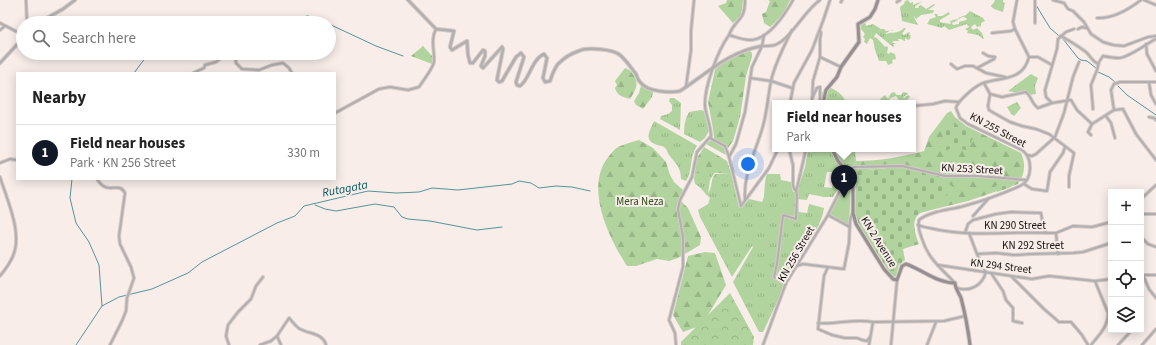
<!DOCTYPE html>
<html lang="en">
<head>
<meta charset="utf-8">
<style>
  :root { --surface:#fff; --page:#f6f6f6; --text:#222; --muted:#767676; --line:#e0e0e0; --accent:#111827 }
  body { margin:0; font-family:"Source Sans 3",sans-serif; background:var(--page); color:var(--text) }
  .controls { position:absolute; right:12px; bottom:12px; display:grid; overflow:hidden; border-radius:0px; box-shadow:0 2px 10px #0003 }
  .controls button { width:36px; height:36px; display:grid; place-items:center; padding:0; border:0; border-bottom:1px solid var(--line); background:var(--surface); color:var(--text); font:20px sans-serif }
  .you { position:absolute; left:748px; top:164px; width:14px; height:14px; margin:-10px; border:3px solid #fff; border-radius:50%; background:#1a73e8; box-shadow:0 0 0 6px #1a73e833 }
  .badge { display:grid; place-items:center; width:26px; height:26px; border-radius:50%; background:var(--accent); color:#fff; font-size:13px; font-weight:700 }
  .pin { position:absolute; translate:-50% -33px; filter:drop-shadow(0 1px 2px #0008) }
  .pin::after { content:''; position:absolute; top:21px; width:14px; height:12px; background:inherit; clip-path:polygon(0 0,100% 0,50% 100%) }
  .popup { position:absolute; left:772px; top:100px; width:144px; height:52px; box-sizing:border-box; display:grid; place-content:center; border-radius:0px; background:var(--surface); filter:drop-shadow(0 1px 3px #0005); font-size:13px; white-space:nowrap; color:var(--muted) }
  .popup b { font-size:15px; color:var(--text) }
  .popup::after { content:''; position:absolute; left:50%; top:100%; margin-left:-8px; border:8px solid transparent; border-top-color:var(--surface) }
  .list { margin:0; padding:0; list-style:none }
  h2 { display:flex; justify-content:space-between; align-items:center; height:52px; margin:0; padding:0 16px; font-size:17px }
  h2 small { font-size:13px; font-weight:400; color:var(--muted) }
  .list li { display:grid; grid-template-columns:26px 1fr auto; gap:12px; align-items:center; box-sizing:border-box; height:56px; padding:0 16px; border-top:1px solid var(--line) }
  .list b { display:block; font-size:15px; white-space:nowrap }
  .list p { margin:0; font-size:13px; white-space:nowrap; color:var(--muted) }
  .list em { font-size:13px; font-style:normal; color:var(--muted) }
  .icon { flex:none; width:22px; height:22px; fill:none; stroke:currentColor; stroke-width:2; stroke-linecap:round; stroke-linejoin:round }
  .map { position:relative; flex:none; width:1156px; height:345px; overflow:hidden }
  .search { position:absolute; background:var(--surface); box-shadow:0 2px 10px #0003; left:16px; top:16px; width:320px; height:44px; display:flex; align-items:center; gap:10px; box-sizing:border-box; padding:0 14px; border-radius:22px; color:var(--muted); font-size:15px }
  .panel { position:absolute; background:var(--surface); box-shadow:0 2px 10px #0003; left:16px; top:72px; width:320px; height:108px; border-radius:0px }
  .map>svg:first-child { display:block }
  .grass { fill:url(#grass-tufts); fill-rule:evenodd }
  .forest { fill:url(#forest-firs) }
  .cemetery { fill:url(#cemetery-stones) }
  .park { fill:url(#park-crowns) }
  .garden { fill:#b1d49e }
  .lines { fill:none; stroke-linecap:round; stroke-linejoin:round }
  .stream { stroke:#569498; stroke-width:1 }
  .minor-casing { stroke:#d4cac6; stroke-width:4 }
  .tertiary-casing { stroke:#d4cac6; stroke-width:4.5 }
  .secondary-casing { stroke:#d4cac6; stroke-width:5 }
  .minor { stroke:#b3aeaf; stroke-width:2 }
  .tertiary { stroke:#b3aeaf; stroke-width:2.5 }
  .secondary { stroke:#968e90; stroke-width:3 }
  .labels { text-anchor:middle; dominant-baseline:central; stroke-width:4; stroke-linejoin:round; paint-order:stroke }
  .street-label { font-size:11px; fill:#151210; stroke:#f8ede9 }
  .park-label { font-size:11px; fill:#2d4f16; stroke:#f8ede9 }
  .water-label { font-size:12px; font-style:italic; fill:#00545a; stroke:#f8ede9 }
</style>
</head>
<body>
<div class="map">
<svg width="1156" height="345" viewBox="0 0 1156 345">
  <defs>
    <pattern id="grass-tufts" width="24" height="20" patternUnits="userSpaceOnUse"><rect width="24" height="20" fill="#b1d49e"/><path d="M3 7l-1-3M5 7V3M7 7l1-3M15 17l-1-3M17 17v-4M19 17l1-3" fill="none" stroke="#97b587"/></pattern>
    <pattern id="forest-firs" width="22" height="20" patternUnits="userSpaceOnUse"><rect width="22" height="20" fill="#b1d49e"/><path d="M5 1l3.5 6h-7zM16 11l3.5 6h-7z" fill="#97b587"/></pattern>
    <pattern id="cemetery-stones" width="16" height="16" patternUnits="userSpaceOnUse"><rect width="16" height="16" fill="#b1d49e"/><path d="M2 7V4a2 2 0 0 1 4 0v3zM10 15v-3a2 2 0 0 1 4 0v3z" fill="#97b587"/></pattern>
    <pattern id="park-crowns" width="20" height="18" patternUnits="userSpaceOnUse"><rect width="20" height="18" fill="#b1d49e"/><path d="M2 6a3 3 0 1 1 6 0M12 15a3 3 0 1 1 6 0" fill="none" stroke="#97b587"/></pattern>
  </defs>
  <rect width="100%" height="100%" fill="#f8ede9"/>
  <!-- grass -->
  <g class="grass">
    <polygon points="908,0 910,3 913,2 913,5 923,1 915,6 915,8 919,8 918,7 921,5 926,9 934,4 935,5 928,10 934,10 933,13 921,15 916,19 913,15 913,12 913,15 918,25 902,21 900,7 904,4 905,1"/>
    <polygon points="994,0 1003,0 1003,2 1005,3 1003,12 994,9 991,6 995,1"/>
    <path d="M 970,11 L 983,18 L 985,21 L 981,23 L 981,26 L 977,27 L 975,24 L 971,27 L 973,30 L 977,28 L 982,33 L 984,39 L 983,39 L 978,35 L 967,33 L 968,31 L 965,29 L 969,27 L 967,24 L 949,30 L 944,26 L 942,28 L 927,24 L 930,19 L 936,17 L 934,14 L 937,14 L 938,16 L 942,16 L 949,12 L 950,14 L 940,20 L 940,22 L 951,24 L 950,21 L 957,19 L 958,20 L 952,23 L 953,25 L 959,24 L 959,22 L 966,20 L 967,19 C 964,16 962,17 959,19 L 958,18 L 966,15 Z"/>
    <path d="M 861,22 L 865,22 L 866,26 L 873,24 L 881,29 L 884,29 L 886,31 L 893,30 L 893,31 L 891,30 L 886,33 L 886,34 C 893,31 896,35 904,28 L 906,28 L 902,34 L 904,35 L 909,32 L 910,33 L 909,35 L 911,35 L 910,37 L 911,38 L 908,40 L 905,38 L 905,41 L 904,41 L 901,39 L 898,39 L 899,41 L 894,41 L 892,42 L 893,43 L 897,43 L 893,44 L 894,46 L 893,47 L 876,33 L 874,37 L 877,38 L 885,47 L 887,46 L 888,48 L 887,53 L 889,54 L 890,52 L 895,54 L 896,59 L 892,60 L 893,63 L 888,65 L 886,61 L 879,61 L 875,50 L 873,40 L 870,38 L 867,44 L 864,42 L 865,39 L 863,37 L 865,34 L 861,29 Z"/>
    <polygon points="1031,74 1038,78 1035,86 1036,94 1029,95 1008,91"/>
    <path d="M 831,88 C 838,91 844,96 846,103 L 817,103 L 822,92 Z"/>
    <polygon points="894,92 897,95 901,95 903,92 908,93 908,94 903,97 904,99 905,97 909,95 910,97 906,101 902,101 903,103 901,103 896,96 891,98 889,99 892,102 895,101 896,103 886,103 884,100 881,101 882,103 879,101 876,103 885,95 888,99 891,93"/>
    <polygon points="670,98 674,98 681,103 680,130 660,119 661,116 668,114 672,111 672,105 669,101"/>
    <path d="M 701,110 L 704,111 L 709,131 L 705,138 L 700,142 L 684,134 C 684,126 685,119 689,112 Z"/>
    <path d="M 654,121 L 696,145 L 697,146 C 689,157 693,171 686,181 L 681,179 C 681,167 675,163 669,155 C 667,152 667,149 664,147 C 661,145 658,146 655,144 C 643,139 651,129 654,121 Z"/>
    <polygon points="711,140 724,148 726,155 706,144"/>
    <path d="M 808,149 L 857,149 L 855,151 L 856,161 L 833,197 L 824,197 L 809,194 L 807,200 L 797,199 L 799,212 L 807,213 L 809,204 L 824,208 C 822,225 809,240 801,254 L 793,253 L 791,259 L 795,260 L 797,257 L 800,257 L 797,262 L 794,264 L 793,270 L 790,270 L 788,278 L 765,328 L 763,332 L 759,332 L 733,282 L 753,247 L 752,246 L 732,277 L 700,217 L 698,210 L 708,204 L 710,198 C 704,193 701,187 695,184 L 694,179 L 695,173 L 714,173 L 710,180 L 708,193 C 713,187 710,180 715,174 L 731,173 L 739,207 L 741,208 L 749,199 L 762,202 C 766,196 763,184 767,174 L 780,174 L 781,180 L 791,182 L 793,192 L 797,191 L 805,167 ZM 827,172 L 834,172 L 832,188 L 824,187 Z"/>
  </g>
  <!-- forest -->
  <g class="forest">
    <path d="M 727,0 L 743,0 C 742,11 743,15 733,23 L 718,6 L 726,3 Z"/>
    <polygon points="768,0 790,0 783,14 770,27 764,23 762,14 766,12 770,1"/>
    <polygon points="423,46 433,57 432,64 411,56"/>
    <polygon points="750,51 752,53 752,57 746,76 740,117 733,141 728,148 726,147 725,145 714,138 713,129 708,102 715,70 717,67 736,56"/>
    <path d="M 625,68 C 628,69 630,70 632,73 C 640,83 636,90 630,99 C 623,97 617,96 615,88 L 617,85 L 615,81 Z"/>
    <polygon points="641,86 652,90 653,92 652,97 643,109 636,105 634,101 639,93"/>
    <path d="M 951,111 L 955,117 L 966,126 L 1021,153 C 1026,164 1025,175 1018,184 L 968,201 L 927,211 L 954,188 C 937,179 916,166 895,167 C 888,167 881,169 874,169 C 866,169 860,168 852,171 L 856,184 L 850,171 L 856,161 C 881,161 900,157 924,151 L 929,137 L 947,113 Z"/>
    <path d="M 639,140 L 653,148 L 666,162 L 670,175 L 674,182 L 683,190 L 680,200 L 688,208 L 701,237 L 700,245 L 678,258 L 669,261 L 657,259 L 636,266 L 627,266 C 609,238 586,191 606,160 C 609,156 613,150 618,147 C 624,144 632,142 639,140 Z"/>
    <polygon points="704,147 727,161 731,173 695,173 696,160"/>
    <polygon points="705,252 715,253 726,285 702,325 683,332 673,315 688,256"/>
  </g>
  <!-- cemetery -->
  <g class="cemetery">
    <polygon points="949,119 974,136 967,150 952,148 945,151 941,127"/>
    <path d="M 855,165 C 868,174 886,166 901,167 C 920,168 939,178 955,188 C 946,196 937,205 928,211 C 925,212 921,212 919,214 C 910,221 916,236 919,244 L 903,249 L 905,260 L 899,265 L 896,276 L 893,278 L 856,220 L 855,214 L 856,184 L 852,171 Z"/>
    <polygon points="1002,181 1010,182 1011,187 997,192 997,188 995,187"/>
  </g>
  <!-- park -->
  <g class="park">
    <polygon points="1017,102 1021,108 1014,116 1011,114 1007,107"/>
    <polygon points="730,293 754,337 753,345 681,345 681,342"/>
  </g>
  <!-- garden -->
  <polygon class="garden" points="850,177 851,181 849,226 829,215"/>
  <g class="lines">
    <!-- stream -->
    <g class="stream">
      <polyline points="1036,5 1050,28 1059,36"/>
      <polyline points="260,23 308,16 326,23"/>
      <polyline points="329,24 376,46 403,56"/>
      <polyline points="1063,39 1078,58 1081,60 1087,61 1096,68"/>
      <polyline points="1098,72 1109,77 1115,82"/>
      <polyline points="134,73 149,53"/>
      <polyline points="1118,86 1127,95 1156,115"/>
      <polyline points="72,179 70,198 76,223 89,242 99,265 102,306 76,345"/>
      <polyline points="315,205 325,209 336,211 375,204 394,207 402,217 408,219 430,221 477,230 502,227"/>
      <polyline points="102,306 119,297 152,289 188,273 202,262 277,223 295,216 304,206 368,191 396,193 419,192 432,188 458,190 512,184 519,181 531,183 539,188 556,186 572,187 590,191"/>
    </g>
    <!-- minor casing -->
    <g class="minor-casing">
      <g id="minor">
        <polyline points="26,0 27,23"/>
        <polyline points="1053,0 1064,3 1068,9 1073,11 1084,22 1091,34 1103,42 1113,45 1124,46 1148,37 1156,36"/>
        <polyline points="1144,0 1156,5"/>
        <polyline points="841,2 842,0"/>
        <polyline points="897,2 900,0"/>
        <path d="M 1097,18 C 1113,19 1128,10 1141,0"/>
        <polyline points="0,23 23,35"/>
        <polyline points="1035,23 1035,0"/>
        <polyline points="1074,29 1066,32 1058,39 1057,49 1045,90 1046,97 1052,103 1071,100 1077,110 1092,124 1114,110 1123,109 1136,134 1156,160"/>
        <polyline points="1078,29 1082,27 1086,28"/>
        <polyline points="0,30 5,26"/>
        <polyline points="992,33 1011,31 1015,29"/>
        <path d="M 729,35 C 735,18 745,23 745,0"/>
        <path d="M 1060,36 C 1064,37 1084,50 1087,53 C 1092,58 1091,60 1098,64"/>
        <polyline points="1146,44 1147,54 1156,71"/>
        <path d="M 762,46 C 766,46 771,46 775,45 C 791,39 804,11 820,0"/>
        <polyline points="820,57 841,67"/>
        <polyline points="1029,57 1038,57 1052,65"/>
        <polyline points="951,64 957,69 965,66 973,66 986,73 1005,77"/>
        <polyline points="977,68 994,59 995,57 988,56 983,53"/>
        <polyline points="193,73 204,68 205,65 216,62 224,56 233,54 235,56 236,63 242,69 259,70 272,65 283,63 289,68 292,73"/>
        <polyline points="750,78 771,81 792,88"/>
        <polyline points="1149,82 1151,95 1156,104"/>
        <polyline points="984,83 990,94 988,106 989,110 994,113 1010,122 1022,126 1036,129 1049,134 1074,153 1069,176 1069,187"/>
        <polyline points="686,87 691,50 691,31 694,0"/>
        <path d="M 990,94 L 1002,97 L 1026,92 C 1031,96 1032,104 1038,108 L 1052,103"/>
        <polyline points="812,98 817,88 820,87 820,103"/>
        <polyline points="790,103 794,83 812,50 823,21 830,0"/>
        <polyline points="812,103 813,81 820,57 820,39 821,33 820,31"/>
        <polyline points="913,106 933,104 945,101 959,102"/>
        <path d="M 1093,109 L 1091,85 L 1097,70 L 1099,62 L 1103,56 C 1108,57 1114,58 1119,58 C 1128,58 1146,44 1156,39"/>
        <polyline points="1114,110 1111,90 1114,84 1120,82 1156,82"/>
        <path d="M 335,113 L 379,89 L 390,87 L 408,90 L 419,87 C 423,81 433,68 434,62 C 435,51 430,40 436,29"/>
        <polyline points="1106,116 1111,123 1115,138"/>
        <polyline points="1149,117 1154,118 1156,120"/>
        <polyline points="1091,135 1088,132 1092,124"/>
        <polyline points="710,138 725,146 729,157"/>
        <polyline points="789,149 793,165 793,186 795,190 797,188 806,149"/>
        <polyline points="1027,155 1032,156 1036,154 1055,137 1064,113 1073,77 1079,62"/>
        <polyline points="0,163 10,159 17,160"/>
        <path d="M 0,177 C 7,200 24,235 12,258 C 9,265 4,271 0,276"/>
        <path d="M 97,179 C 108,197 118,180 125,193 L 119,236 L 120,244 L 131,267 L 134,278 L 127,298 L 126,311 L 122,321 L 110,345"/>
        <polyline points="1024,184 1032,189 1047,191 1050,172 1063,153 1065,147"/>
        <polyline points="1141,199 1156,185"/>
        <path d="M 745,200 C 743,174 756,151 763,126 C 767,111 768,96 771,81 C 775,63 784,46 792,30"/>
        <polyline points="741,206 729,157 736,144 745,112 752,67 762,46 764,35"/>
        <polyline points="741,206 769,168 778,149"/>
        <polyline points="1141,214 1156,214"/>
        <polyline points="828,215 850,227"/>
        <polyline points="973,216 989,198"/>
        <path d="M 918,225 C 925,228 932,228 939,230 C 976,237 1014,231 1051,233 L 1056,233 L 1073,226 L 1092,227 L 1111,222"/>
        <polyline points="965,233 968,224 973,220 996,214 1011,212 1041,213 1043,225 1046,233"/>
        <polyline points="969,233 977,254 996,253 1014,255 1031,254 1073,253 1083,252 1111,243"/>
        <polyline points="1056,233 1058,254"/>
        <polyline points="1141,237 1148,244 1156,247"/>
        <polyline points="977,254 985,271"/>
        <polyline points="938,265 1032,279 1049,276 1095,281 1111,279"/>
        <polyline points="796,266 803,264 844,269 849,243 850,220 852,214"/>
        <polyline points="828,267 824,276 818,329 832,335 845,338 857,338 862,340 867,341 870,337"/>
        <polyline points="991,273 1003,291 1006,300 1013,308 1013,321 1022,323"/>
        <polyline points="1141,275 1156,275"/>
        <polyline points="1143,275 1149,289 1156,298"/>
        <polyline points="1012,277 1044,309 1059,322 1071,322 1082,335 1088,345"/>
        <path d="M 954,282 C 939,266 928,259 921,236 C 919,231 918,226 919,220 C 930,211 950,210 964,206 C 983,201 1002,194 1020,186 C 1033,180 1033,158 1022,150 L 968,124 L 960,118 L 956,108 C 957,103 961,100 965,96 C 970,91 976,86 983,83 C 1002,77 1023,81 1029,57 L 1015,29 L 1013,22 L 1017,0"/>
        <polyline points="786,284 774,277 777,264 783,215 796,219 797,195 796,189"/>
        <path d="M 957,288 C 970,292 982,286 986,272"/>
        <path d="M 818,323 C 837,325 853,318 873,322"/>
        <polyline points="277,336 281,345"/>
        <polyline points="229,345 226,336 228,325 238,312 251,299 256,286 263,277"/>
        <path d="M 260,345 L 271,341 L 277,336 L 289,318 C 292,321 296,327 300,329 C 309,334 323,333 326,345"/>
        <path d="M 676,345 L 675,333 L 669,320 L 683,267 L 683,237 L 678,209 L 680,200 L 692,177 L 697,152 L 711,136 C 711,126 706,116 705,106 C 704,87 718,50 729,35 C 736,37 743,40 750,40 C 769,40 785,14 793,0"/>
        <polyline points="763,345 786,283 828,215 851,169 854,167 902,166 945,176 978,176 1026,180"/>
        <polyline points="869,345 873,322 944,321 965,316"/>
        <polyline points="891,345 897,281"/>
        <polyline points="927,345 936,322"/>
        <path d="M 1091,345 C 1099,335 1108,327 1108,313 L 1095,281"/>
        <polyline points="1118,345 1132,330"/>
        <polyline points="1142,345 1156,329"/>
      </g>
    </g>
    <!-- tertiary casing -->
    <g class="tertiary-casing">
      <g id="tertiary">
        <path d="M 408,0 L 436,29 L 454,31 L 450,47 L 452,50 L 467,41 L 468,55 L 470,63 L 473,63 L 483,50 L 485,51 L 485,56 L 481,66 L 483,68 L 502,47 L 503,49 L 497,80 L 499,82 L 502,81 L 516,57 L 521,53 L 524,57 L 516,82 L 517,85 L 520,86 C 530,79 531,60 544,54 L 547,58 L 543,78 L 545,82 L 550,81 C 552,75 554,69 558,64 C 563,59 572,53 579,51 C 587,47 613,49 620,55 C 626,60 631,68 636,74 C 637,77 638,80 640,82 C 647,92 670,93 680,91 C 706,74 730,51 762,46"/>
        <polyline points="38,23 63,9 75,0"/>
        <polyline points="0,63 23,38"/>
      </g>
    </g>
    <!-- secondary casing -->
    <g class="secondary-casing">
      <g id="secondary">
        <polyline points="823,103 826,90 837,77 841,67 859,42 858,24 870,17 875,9 878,0"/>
        <path d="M 832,149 L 838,161 L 853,179 L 853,213 L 856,224 L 884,269 L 893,279 L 897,280 L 902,266 L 906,264 C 923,270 937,283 955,283 C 955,288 959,293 961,298 C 965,313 968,329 970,345"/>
      </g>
    </g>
    <!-- minor -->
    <use href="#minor" class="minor"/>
    <!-- tertiary -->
    <use href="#tertiary" class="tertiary"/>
    <!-- secondary -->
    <use href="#secondary" class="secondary"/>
  </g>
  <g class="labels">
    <!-- street labels -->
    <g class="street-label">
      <text transform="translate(998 130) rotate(28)">KN 255 Street</text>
      <text transform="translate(972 169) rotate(3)">KN 253 Street</text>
      <text x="1015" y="225">KN 290 Street</text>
      <text transform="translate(879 242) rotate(58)">KN 2 Avenue</text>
      <text x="1033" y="245">KN 292 Street</text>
      <text transform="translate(796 254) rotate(-60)">KN 256 Street</text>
      <text transform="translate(1001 266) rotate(7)">KN 294 Street</text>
    </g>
    <!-- park labels -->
    <g class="park-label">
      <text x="640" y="201">Mera Neza</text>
    </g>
    <!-- water labels -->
    <g class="water-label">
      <text transform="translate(345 189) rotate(-11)">Rutagata</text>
    </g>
  </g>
</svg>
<div class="controls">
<button>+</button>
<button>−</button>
<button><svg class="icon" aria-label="locate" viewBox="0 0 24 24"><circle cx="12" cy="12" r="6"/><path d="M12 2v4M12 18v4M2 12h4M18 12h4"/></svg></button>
<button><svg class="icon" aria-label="layers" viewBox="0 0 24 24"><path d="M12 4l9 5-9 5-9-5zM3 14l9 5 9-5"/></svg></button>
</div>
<div class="you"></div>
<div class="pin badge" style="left:844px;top:198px">1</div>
<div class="popup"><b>Field near houses</b>Park</div>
<div class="search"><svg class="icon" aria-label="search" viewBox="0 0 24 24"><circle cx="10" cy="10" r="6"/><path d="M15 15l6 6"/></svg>Search here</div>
<section class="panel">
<h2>Nearby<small></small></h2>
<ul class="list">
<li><span class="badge">1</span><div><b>Field near houses</b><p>Park · KN 256 Street</p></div><em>330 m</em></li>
</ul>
</section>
</div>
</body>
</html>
